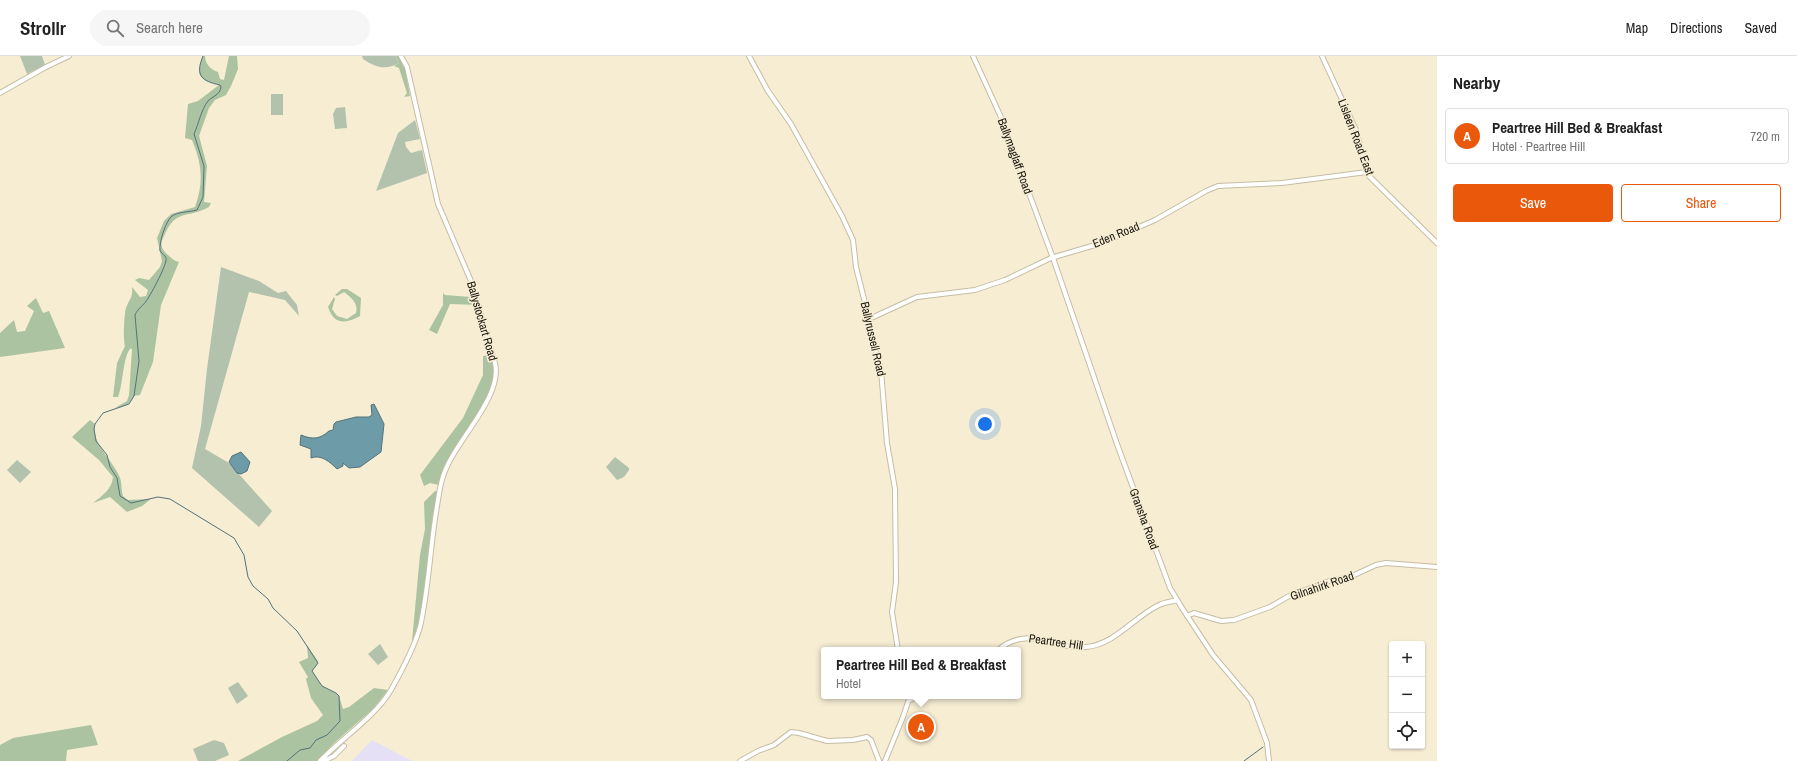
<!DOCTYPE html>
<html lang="en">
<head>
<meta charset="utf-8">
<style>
  :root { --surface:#fff; --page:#f6f6f6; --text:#222; --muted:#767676; --line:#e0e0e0; --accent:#ea580c }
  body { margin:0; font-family:"Archivo Narrow",sans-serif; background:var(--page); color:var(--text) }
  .controls { position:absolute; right:12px; bottom:12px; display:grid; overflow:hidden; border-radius:4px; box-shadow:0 1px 3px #0004 }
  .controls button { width:36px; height:36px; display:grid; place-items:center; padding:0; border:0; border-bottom:1px solid var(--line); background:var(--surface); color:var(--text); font:20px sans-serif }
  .you { position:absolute; left:985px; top:368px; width:14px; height:14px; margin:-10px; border:3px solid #fff; border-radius:50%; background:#1a73e8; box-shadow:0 0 0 6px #1a73e833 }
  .badge { display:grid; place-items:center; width:26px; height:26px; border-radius:50%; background:var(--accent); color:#fff; font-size:13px; font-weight:700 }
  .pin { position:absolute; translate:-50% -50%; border:2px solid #fff; box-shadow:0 1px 4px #0006 }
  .popup { position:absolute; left:821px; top:591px; width:200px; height:52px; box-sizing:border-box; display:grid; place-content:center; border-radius:4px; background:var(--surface); filter:drop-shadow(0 1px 3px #0005); font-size:13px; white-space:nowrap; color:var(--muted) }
  .popup b { font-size:15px; color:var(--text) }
  .popup::after { content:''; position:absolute; left:50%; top:100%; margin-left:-8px; border:8px solid transparent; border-top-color:var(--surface) }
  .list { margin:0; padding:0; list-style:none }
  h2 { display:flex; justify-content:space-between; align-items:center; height:52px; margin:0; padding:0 16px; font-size:17px }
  h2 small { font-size:13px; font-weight:400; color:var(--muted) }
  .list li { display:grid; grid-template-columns:26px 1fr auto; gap:12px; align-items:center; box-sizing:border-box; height:56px; margin:0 8px 8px; padding:0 8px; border:1px solid var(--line); border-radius:4px }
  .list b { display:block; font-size:15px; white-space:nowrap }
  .list p { margin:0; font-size:13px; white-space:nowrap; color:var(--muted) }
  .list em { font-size:13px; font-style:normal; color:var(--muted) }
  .actions { display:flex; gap:8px; padding:12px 16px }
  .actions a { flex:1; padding:9px 0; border:1px solid var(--accent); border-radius:4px; text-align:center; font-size:14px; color:var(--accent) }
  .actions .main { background:var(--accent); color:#fff }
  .icon { flex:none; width:22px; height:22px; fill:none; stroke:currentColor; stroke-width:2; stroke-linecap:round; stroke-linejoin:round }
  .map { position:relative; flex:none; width:1437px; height:705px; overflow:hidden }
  header { display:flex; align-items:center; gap:24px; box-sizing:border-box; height:56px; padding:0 20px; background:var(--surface); border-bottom:1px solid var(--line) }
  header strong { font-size:19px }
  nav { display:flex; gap:22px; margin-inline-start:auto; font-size:14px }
  .search { width:280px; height:36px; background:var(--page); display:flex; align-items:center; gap:10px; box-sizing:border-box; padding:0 14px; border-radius:22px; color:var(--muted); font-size:15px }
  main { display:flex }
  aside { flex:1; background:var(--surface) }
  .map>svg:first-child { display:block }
  .industrial { fill:#e5e0f6 }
  .green { fill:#b2c2ac }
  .forest { fill:#abc3a1 }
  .water { fill:#6d9ba8; stroke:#54737a }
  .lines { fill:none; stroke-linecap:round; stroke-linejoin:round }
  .stream { stroke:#54737a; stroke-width:1 }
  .minor-casing { stroke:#c6bda4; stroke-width:6 }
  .minor { stroke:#fff; stroke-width:4 }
  .labels { text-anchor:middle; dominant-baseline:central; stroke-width:3.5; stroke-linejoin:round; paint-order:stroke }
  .street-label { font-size:12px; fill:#19160d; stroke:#f6edd3 }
</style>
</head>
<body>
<header>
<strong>Strollr</strong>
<div class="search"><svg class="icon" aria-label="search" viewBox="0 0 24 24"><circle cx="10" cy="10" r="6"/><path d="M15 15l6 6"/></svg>Search here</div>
<nav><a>Map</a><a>Directions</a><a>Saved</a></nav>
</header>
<main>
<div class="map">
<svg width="1437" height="705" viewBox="0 0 1437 705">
  <rect width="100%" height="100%" fill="#f6edd3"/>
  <!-- industrial -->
  <polygon class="industrial" points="372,684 412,705 352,705"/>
  <!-- green -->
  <g class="green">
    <polygon points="20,0 42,0 45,9 27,18"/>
    <path d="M 362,0 L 396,0 L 399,7 C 385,15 375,11 363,3 Z"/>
    <rect x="271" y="38" width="12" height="21"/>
    <polygon points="345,51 347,72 335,73 333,58 336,52"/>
    <polygon points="415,64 420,83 405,86 406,91 411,97 422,94 427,117 376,135 398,77"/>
    <polygon points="221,211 259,225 278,237 286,235 297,249 299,260 285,244 249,236 205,393 229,407 272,455 259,471 192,412 201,370 207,313"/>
    <polygon points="615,401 629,412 629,414 624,421 617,424 606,411"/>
    <polygon points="17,404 31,416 20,427 7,414"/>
    <polygon points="380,588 388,601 378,609 368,598"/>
    <polygon points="238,626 248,640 237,648 228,632"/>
    <polygon points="214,684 224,687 229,699 215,705 198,705 193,693"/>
  </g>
  <!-- forest -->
  <g class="forest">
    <path d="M 203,0 L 205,0 C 205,8 211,14 218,16 L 220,23 L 224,24 L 229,0 L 237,0 L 238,13 L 231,30 L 226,39 L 215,44 L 209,52 L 199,80 L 207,110 L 204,146 L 211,147 L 209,151 C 187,163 176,152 164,180 C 161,186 160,189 164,195 C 168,199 173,205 179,206 L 161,249 L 153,306 L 140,339 L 134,340 C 130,349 124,351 115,352 L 127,345 L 129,339 L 132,294 L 131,292 C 123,298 123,330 118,341 L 113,341 L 117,307 L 125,290 C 123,285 124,258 126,252 C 130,242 133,242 132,231 L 140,241 L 146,240 L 148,234 L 135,224 L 139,222 L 149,224 L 160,211 L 162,205 L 157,182 L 164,165 L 171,158 L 195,151 C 204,126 202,108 192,84 L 185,82 L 188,48 L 198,45 L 219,29 C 201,24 194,21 203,0 Z"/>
    <polygon points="396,0 399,0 405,12 410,40 404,41 407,37 399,12 394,10 399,7"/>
    <path d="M 342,233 L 347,233 L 361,242 L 360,260 C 346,268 334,269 328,251 L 334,241 L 335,243 L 332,253 L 337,260 L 347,263 L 356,257 C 359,248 351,241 344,236 L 337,240 L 335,239 Z"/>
    <polygon points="443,237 445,239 471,241 475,239 479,249 450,248 437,278 429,274 443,249"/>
    <polygon points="36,242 43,257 49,255 65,292 0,301 0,277 14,264 17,276 25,275 34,255 27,250"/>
    <polygon points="492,299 495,321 484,352 452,396 443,414 439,429 430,427 424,430 420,419 463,362 483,319 483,300"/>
    <path d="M 90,364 L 95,368 C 91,388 113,404 120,422 C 122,427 121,434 123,440 L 128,444 L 151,443 L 142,450 L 127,456 L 110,441 L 93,447 C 102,440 112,433 113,421 L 99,404 L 72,381 Z"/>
    <polygon points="435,435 438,435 419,569 412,585 420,499 425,473 424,446"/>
    <polygon points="307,589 317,604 318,607 312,615 322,630 336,637 339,640 343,653 349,651 374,632 388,634 373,653 334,687 317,705 238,705 282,681 317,665 323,659 311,642 306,623 308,621 299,606 308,602"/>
    <polygon points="91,669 98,689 67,694 66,705 0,705 0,689 13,682"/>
  </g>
  <!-- water -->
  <g class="water">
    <path d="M 374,348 L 384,368 L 381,396 L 360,411 L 349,412 L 343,407 L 343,410 L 337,413 C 330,406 321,398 311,402 L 311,393 L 300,389 L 301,379 C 313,384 320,383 329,375 L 333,374 L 334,368 L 336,366 L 356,361 L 369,361 L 372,359 L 371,349 Z"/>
    <polygon points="241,396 250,406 247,415 241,418 237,417 229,406 232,400"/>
  </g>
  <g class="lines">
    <!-- stream -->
    <g class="stream">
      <path d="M 203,0 C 195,19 201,25 220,29 L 221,31 C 220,39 213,40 208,45 C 201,54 199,67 194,78 L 204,110 L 203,141 L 197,154 C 189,156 178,156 172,160 C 165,166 159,187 160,195 C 162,198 165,199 166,202 C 168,207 151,238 147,244 C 143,250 138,252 135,259 L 139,305 L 134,340 L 129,348 L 103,357 L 95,368 L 94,373 L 96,385 L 107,399 L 110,411 L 117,422 L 120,440 L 131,447 L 158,441 L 170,443 L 234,482 L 244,499 L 248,521 L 253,530 L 268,543 L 273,552 L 297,575 L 318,607 L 312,615 L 322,630 L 336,637 L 339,640 L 340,665 L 327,679 L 316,684 L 310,692 L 300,694 L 287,705"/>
      <polyline points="1244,705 1263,691"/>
    </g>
    <!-- minor casing -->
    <g class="minor-casing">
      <g id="minor">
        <polyline points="749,0 768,35 791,68 842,160 853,184 856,211 869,263 871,277 881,314 887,387 895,433 896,526 892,556 898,594"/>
        <polyline points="973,0 1000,59 1053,202 1117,388 1170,532 1182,552 1213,599 1251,644 1267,687 1269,705"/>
        <polyline points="1322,0 1356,74 1368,119 1437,187"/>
        <polyline points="0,37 46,11 69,0"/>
        <polyline points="869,263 917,241 975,234 1005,224 1051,202 1102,187 1155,164 1206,135 1218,130 1282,127 1367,116"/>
        <polyline points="1187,560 1194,557 1221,565 1234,564 1270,551 1289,540 1329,525 1350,521 1376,509 1386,507 1437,511"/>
        <path d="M 998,594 C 1029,568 1052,594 1086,591 C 1114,589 1134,561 1159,549 C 1165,546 1171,546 1177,544"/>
        <polyline points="910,644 919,640"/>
        <polyline points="323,702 326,704 334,700 344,690"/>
        <path d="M 320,705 C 342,682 375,661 391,634 C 400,618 415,589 420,571 C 429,532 430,490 437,450 C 439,439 440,426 445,415 C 456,384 503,341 495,307 L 471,225 L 438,148 L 407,11 L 401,0"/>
        <polyline points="740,705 758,695 774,689 791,676 799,677 827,685 853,684 867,681 871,684 879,705"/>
        <polyline points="885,705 903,661 910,640"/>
      </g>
    </g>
    <!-- minor -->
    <use href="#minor" class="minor"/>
  </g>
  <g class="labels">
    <!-- street labels -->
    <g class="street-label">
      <text transform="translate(1356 81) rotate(69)">Lisleen Road East</text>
      <text transform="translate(1015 100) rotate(70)">Ballymaglaff Road</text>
      <text transform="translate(1116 179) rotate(-22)">Eden Road</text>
      <text transform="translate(482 265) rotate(74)">Ballystockart Road</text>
      <text transform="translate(873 283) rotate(77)">Ballyrussell Road</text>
      <text transform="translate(1144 463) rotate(70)">Gransha Road</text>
      <text transform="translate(1322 530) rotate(-19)">Gilnahirk Road</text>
      <text transform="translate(1056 586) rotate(8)">Peartree Hill</text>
    </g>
  </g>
</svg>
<div class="controls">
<button>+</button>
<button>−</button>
<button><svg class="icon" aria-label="locate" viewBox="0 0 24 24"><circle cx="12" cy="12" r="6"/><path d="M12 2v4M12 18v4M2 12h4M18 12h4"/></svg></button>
</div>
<div class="you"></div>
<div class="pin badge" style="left:921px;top:671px">A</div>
<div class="popup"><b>Peartree Hill Bed &amp; Breakfast</b>Hotel</div>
</div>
<aside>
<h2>Nearby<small></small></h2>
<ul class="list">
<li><span class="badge">A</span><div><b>Peartree Hill Bed &amp; Breakfast</b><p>Hotel · Peartree Hill</p></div><em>720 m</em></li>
</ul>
<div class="actions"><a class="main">Save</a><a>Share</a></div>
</aside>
</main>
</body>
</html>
